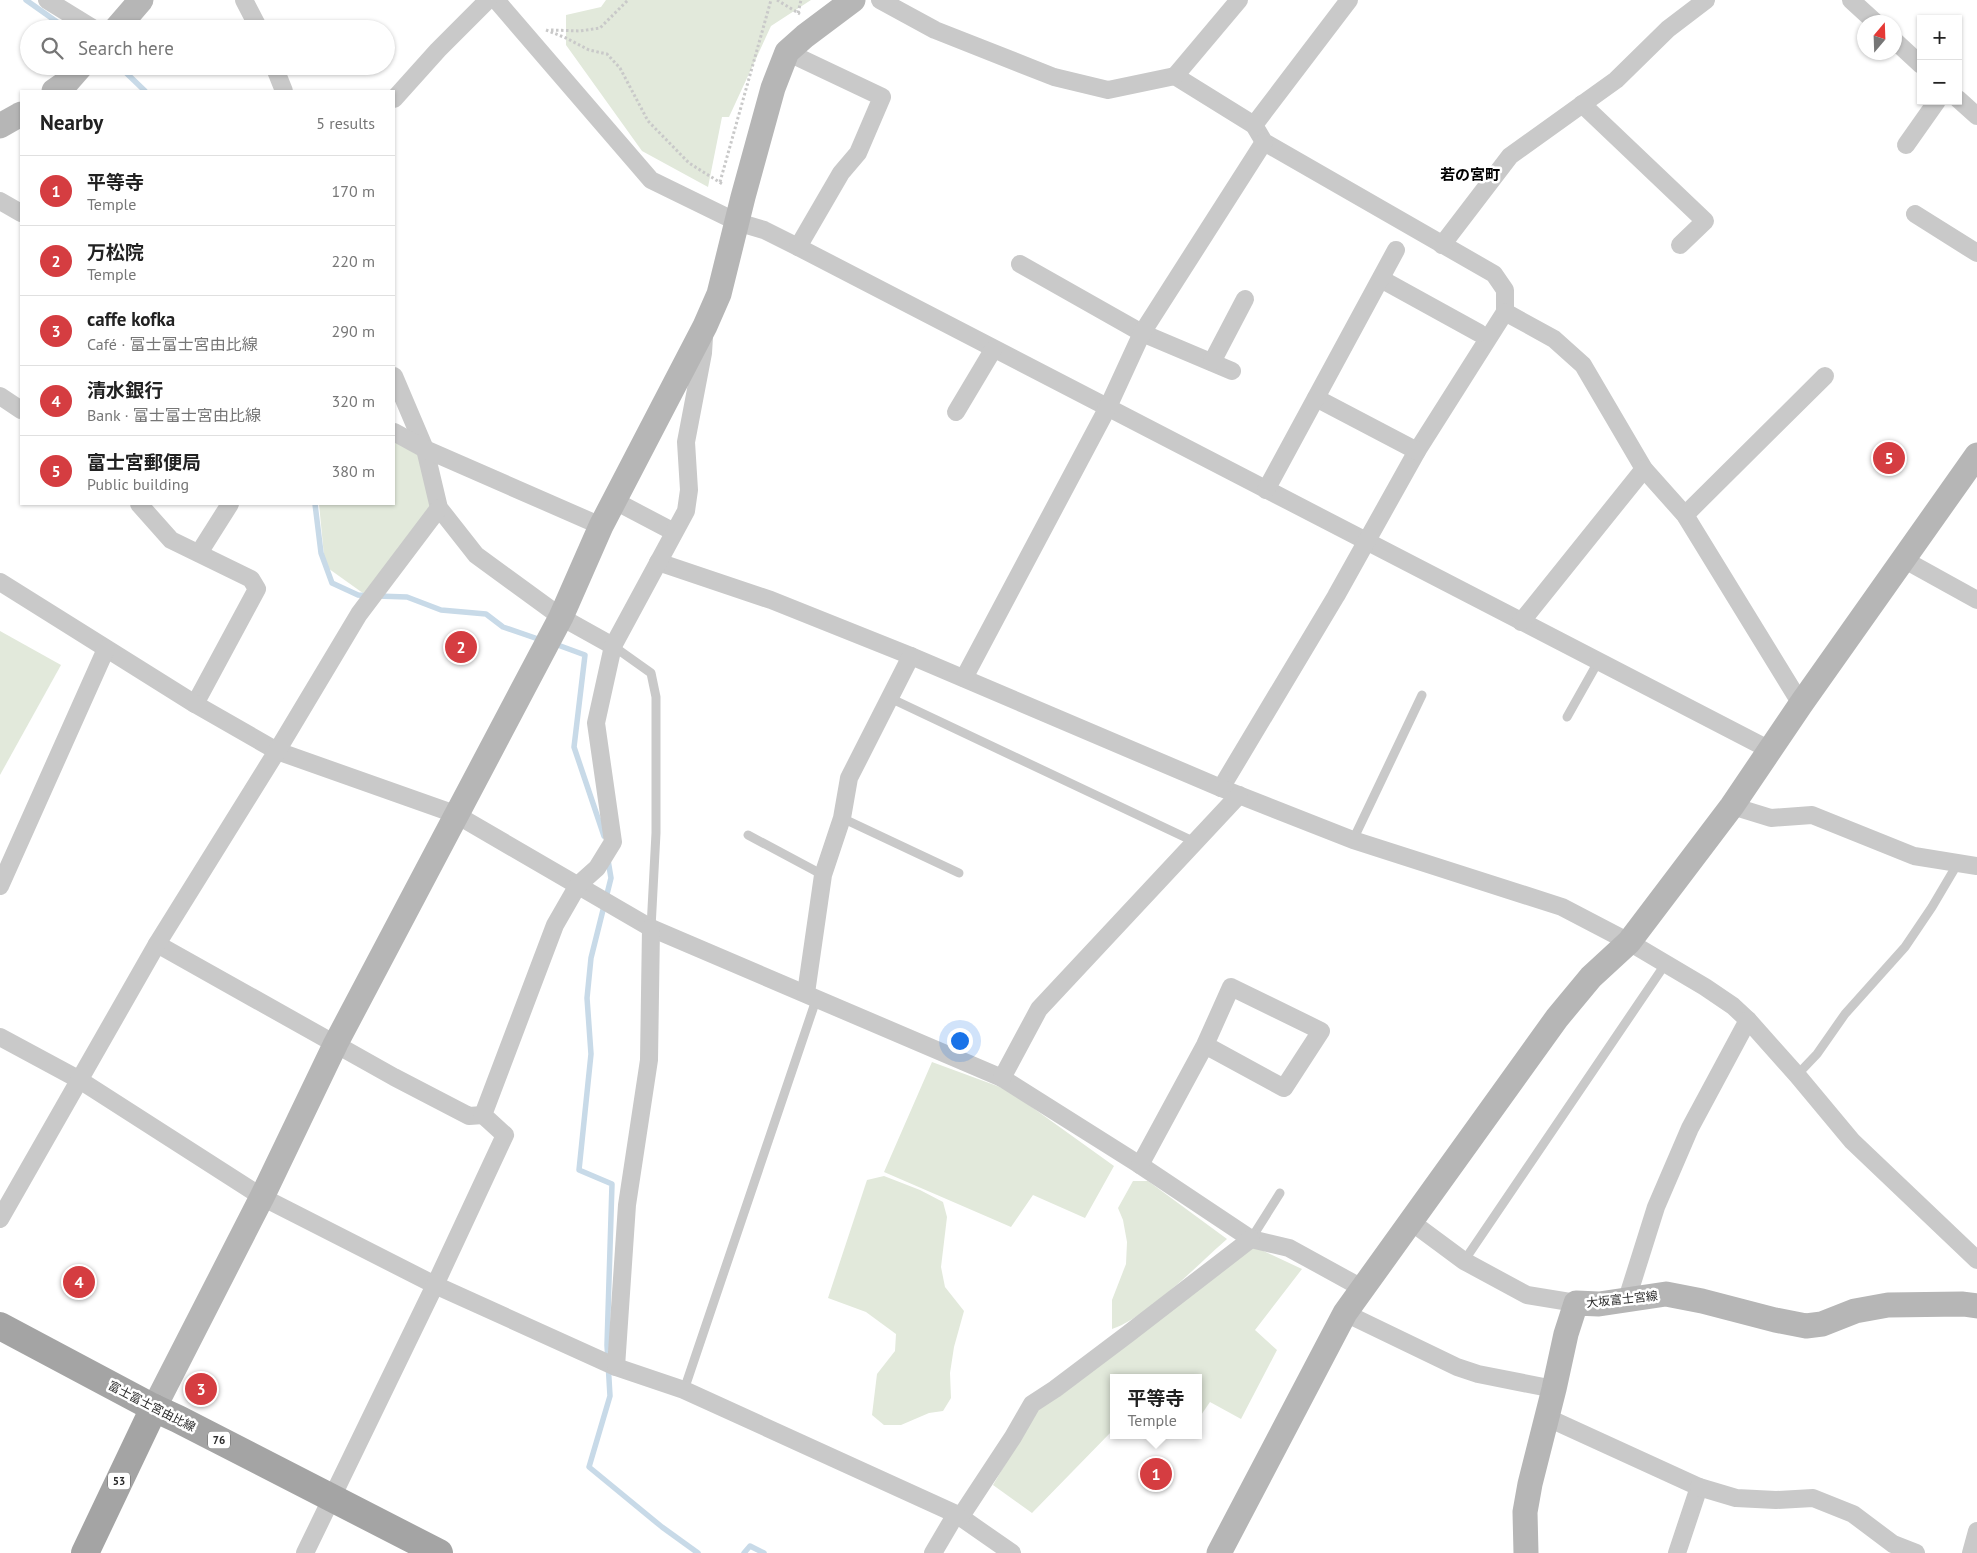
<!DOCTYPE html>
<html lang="en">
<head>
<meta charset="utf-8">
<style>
  :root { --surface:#fff; --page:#f6f6f6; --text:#222; --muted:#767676; --line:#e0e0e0; --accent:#d53d41 }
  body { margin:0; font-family:"PT Sans","Noto Sans JP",sans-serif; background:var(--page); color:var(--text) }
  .controls { position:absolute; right:15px; top:15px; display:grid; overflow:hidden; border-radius:0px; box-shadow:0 1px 4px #0004 }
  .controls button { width:45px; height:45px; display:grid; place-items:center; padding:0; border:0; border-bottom:1px solid var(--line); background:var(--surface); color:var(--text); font:25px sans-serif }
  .compass { position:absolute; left:1857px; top:15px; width:45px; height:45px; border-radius:50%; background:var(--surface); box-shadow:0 1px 4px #0004; rotate:19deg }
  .you { position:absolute; left:959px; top:1040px; width:18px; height:18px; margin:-12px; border:4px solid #fff; border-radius:50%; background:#1a73e8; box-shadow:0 0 0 8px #1a73e833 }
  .badge { display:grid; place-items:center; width:32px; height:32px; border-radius:50%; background:var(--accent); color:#fff; font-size:16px; font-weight:700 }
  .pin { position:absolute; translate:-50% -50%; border:2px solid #fff; box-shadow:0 1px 5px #0006 }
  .popup { position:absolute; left:1110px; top:1374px; width:92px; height:65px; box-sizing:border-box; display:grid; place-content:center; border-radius:0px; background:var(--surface); filter:drop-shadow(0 1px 4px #0005); font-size:16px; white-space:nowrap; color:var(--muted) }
  .popup b { font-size:19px; color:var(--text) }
  .popup::after { content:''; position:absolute; left:50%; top:100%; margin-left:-10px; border:10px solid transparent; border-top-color:var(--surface) }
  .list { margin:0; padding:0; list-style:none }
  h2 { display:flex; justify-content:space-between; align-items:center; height:65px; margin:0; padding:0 20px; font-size:21px }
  h2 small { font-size:16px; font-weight:400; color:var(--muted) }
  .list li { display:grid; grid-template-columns:32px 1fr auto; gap:15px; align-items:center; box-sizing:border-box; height:70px; padding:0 20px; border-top:1px solid var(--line) }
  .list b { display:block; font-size:19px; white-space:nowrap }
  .list p { margin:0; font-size:16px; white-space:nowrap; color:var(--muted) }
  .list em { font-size:16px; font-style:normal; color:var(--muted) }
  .icon { flex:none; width:28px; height:28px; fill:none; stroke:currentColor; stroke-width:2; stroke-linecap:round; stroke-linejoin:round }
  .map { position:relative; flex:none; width:1977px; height:1553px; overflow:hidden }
  .search { position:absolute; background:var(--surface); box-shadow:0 1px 4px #0004; left:20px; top:20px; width:375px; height:55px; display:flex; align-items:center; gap:12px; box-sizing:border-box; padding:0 18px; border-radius:28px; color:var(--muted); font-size:19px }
  .panel { position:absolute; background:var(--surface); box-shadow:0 1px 4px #0004; left:20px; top:90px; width:375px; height:415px; border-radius:0px }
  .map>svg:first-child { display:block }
  .green { fill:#e2e9db }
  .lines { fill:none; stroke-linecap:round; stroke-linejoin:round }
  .stream { stroke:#c8dae8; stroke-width:5.5 }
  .path { stroke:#c9c9c9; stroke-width:3; stroke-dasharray:2.5 2.5; stroke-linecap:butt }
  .lane { stroke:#c9c9c9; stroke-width:9 }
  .street { stroke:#c9c9c9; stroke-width:18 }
  .secondary { stroke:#b6b6b6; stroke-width:25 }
  .primary { stroke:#a4a4a4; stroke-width:28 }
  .labels { text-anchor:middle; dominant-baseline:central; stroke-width:5; stroke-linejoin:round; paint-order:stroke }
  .shield { fill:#fff; stroke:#6b6b6b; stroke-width:1 }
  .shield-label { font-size:11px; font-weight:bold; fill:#2c2c2c }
  .street-label { font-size:12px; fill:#2c2c2c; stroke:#fff }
  .quarter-label { font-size:15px; font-weight:bold; fill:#000; stroke:#fff }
</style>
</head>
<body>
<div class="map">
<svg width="1977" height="1553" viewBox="0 0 1977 1553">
  <rect width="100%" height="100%" fill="#fff"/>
  <!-- green -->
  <g class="green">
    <polygon points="606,0 811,0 771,26 729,117 722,117 708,187 642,151 566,45 566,15 601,7"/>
    <polygon points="394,439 422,454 433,507 367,596 325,566 319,504 394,504"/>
    <polygon points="0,631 61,665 0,775"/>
    <polygon points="932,1062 1008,1090 1114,1166 1085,1218 1033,1195 1011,1227 884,1172"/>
    <polygon points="884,1176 920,1190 943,1202 947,1217 941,1267 945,1287 964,1311 954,1347 950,1373 951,1398 943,1411 929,1413 901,1425 884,1425 872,1415 877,1374 895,1351 896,1334 866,1312 828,1298 867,1180"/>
    <path d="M 1133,1181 L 1148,1181 L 1227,1239 C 1197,1265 1148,1317 1112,1329 L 1112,1300 L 1126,1264 L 1127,1242 L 1123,1220 L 1118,1208 Z"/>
    <polygon points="1251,1245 1302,1269 1255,1330 1277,1350 1241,1419 1210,1402 1199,1418 1198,1378 1114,1378 1113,1430 1032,1513 993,1485 1036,1411"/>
  </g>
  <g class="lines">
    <!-- stream -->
    <g class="stream">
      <polyline points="26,0 67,29"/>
      <polyline points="119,66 145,91"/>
      <polyline points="315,504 321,553 332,583 358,595 368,596"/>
      <polyline points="377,596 407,597 441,610 486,614 503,627 541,640"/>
      <polyline points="555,644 585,655 574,747 604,836"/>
      <polyline points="608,860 611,878 591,958 587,998 591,1054 579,1170 612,1184 607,1345 610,1396 589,1467 662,1527 698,1553"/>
      <polyline points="744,1553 750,1546 764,1553"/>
    </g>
    <!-- path -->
    <g class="path">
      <polyline points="777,0 800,14"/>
      <polyline points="798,13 801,0"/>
      <polyline points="546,30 566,38 589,50 607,54 620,68 648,121 689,163 724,185"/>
      <polyline points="551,30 580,31 600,28 628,0"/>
      <polyline points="720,182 771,0"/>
    </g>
    <!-- lane -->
    <g class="lane">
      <polyline points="613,646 651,673 656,697 656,833 651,928"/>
      <polyline points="890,698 1195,842"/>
      <polyline points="1567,717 1598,662"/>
      <polyline points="842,818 959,873"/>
      <polyline points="748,835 823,875"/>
      <polyline points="1353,840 1422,695"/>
      <polyline points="1797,1075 1817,1054 1845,1014 1905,947 1932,907 1958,863"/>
      <polyline points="1251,1239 1280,1193"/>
      <polyline points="1464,1261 1666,963"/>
      <polyline points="684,1390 816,1000"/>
    </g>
    <!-- street -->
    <g class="street">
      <polyline points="47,0 94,29"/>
      <polyline points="244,0 259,29"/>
      <polyline points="496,0 651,180 737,222 764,230 798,247 1770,750"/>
      <polyline points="880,0 935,30 1054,77 1108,90 1175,76 1254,125 1264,142 1494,274 1505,290 1505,312 1417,451 1336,596 1221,788"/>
      <polyline points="1851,0 1875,22"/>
      <polyline points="1894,40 1921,65"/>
      <polyline points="787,52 882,97 858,153 841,173 798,247"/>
      <polyline points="274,66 284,91"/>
      <polyline points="1175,76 1239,0"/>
      <polyline points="394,99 438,50 488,0"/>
      <polyline points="1958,99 1977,116"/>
      <polyline points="1582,104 1705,221 1680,245"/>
      <polyline points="1254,125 1349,0"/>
      <polyline points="1906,145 1937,101"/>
      <polyline points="0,201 21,213"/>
      <polyline points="1915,214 1977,253"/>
      <polyline points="1442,245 1510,156 1616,80 1668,29 1706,0"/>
      <polyline points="1020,264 1142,333 1232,371"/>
      <polyline points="1381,279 1479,333"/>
      <polyline points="1505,312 1554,339 1583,365 1644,469 1685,515 1801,704"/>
      <polyline points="1212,362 1245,299"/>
      <polyline points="394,376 425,449 439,508 476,555 561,617 613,646"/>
      <polyline points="0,396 21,410"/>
      <polyline points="1316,398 1417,451"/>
      <polyline points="956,412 993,350"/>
      <polyline points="394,432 425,449 601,526"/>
      <polyline points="1266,490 1396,250"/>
      <polyline points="615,501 674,532"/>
      <polyline points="139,504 171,540 251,579 257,589 195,704"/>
      <polyline points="1685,515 1825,376"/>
      <polyline points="199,553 230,504"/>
      <polyline points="1903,559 1977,600"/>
      <polyline points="658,562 771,600 911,656 1221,788 1353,840 1562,907 1629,942 1705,987 1733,1006 1748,1020 1797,1075 1852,1141 1977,1260"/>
      <polyline points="0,582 195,704 277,751 455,814 651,928 1002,1078 1140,1165 1251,1239 1289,1248 1362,1288"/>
      <polyline points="1521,622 1644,469"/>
      <polyline points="964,678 1108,407 1142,333 1264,142"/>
      <polyline points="1732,806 1771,818 1812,815 1914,856 1977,866"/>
      <polyline points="0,886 106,649"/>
      <polyline points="157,944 394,1077 469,1116 483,1115"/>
      <polyline points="806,993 823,875 842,818 849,778 911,656"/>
      <polyline points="0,1037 78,1079 262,1197 435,1285 616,1367 684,1390 956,1514 1012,1553"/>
      <polyline points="1002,1078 1039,1009 1239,795"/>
      <polyline points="1140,1165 1205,1045 1231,987 1321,1031 1284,1088 1205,1045"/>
      <polyline points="0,1219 157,944 277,751 359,614 439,508"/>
      <polyline points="1410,1221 1464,1261 1527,1295 1576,1303"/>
      <polyline points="1627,1299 1656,1207 1690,1128 1748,1020"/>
      <polyline points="1345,1313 1457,1367 1478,1374 1554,1389"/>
      <polyline points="616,1367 627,1205 649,1060 651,928"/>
      <polyline points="1546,1417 1699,1487 1677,1553"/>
      <polyline points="1699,1487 1736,1498 1776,1500 1813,1498 1853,1514 1893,1544 1916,1553"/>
      <polyline points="961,1516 1013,1437 1032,1404 1055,1389 1128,1334 1251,1239"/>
      <polyline points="305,1553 435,1285 505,1135 483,1115 555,925 578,885 597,868 613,842 596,723 613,646 686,511 689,490 686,442 703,353 704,337"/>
      <polyline points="933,1553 956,1514"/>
      <polyline points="1971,1553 1977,1531"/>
    </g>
    <!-- secondary -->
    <g class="secondary">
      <polyline points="116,29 141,0"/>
      <polyline points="54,91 67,82 81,66"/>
      <polyline points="0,126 21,114"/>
      <polyline points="154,1408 262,1197 336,1043 561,617 601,526 705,326 719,294 743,197 773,88 787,52 805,36 853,0"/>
      <polyline points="1219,1553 1345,1313 1557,1018 1591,977 1629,942 1732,806 1801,704 1977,455"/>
      <polyline points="1526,1553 1525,1512 1530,1484 1554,1389 1566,1334 1576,1303 1599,1304 1666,1294 1702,1301 1775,1320 1806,1326 1822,1324 1855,1311 1888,1305 1963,1304 1977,1306"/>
    </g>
    <!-- primary -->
    <g class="primary">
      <polyline points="0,1326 154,1408 178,1419 439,1553"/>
      <polyline points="85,1553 154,1408"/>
    </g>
  </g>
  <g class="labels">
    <!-- shield labels -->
    <g class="shield">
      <rect x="208" y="1431.5" width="22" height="17" rx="4"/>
      <rect x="108" y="1472.5" width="22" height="17" rx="4"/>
    </g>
    <g class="shield-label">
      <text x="219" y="1440">76</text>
      <text x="119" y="1481">53</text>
    </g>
    <!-- street labels -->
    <g class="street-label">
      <text transform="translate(1622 1299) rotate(-6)">大坂富士宮線</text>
      <text transform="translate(152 1406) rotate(27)">富士富士宮由比線</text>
    </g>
    <!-- quarter labels -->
    <g class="quarter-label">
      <text x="1470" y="174">若の宮町</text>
    </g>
  </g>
</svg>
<div class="controls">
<button>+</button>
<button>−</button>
</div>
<svg class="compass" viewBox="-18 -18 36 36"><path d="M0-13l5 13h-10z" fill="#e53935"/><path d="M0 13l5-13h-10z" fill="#767676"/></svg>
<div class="you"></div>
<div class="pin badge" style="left:1156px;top:1474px">1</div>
<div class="popup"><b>平等寺</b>Temple</div>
<div class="pin badge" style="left:461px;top:647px">2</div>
<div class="pin badge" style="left:201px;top:1389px">3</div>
<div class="pin badge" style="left:79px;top:1282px">4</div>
<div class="pin badge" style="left:1889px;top:458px">5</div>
<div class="search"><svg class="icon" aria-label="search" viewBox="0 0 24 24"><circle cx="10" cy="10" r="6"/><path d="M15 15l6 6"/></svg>Search here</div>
<section class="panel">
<h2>Nearby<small>5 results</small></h2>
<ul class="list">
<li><span class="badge">1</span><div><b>平等寺</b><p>Temple</p></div><em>170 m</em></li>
<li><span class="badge">2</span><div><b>万松院</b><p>Temple</p></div><em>220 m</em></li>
<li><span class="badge">3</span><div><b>caffe kofka</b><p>Café · 富士富士宮由比線</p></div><em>290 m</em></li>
<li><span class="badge">4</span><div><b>清水銀行</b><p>Bank · 富士富士宮由比線</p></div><em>320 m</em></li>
<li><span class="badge">5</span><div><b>富士宮郵便局</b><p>Public building</p></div><em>380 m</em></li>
</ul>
</section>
</div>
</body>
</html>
